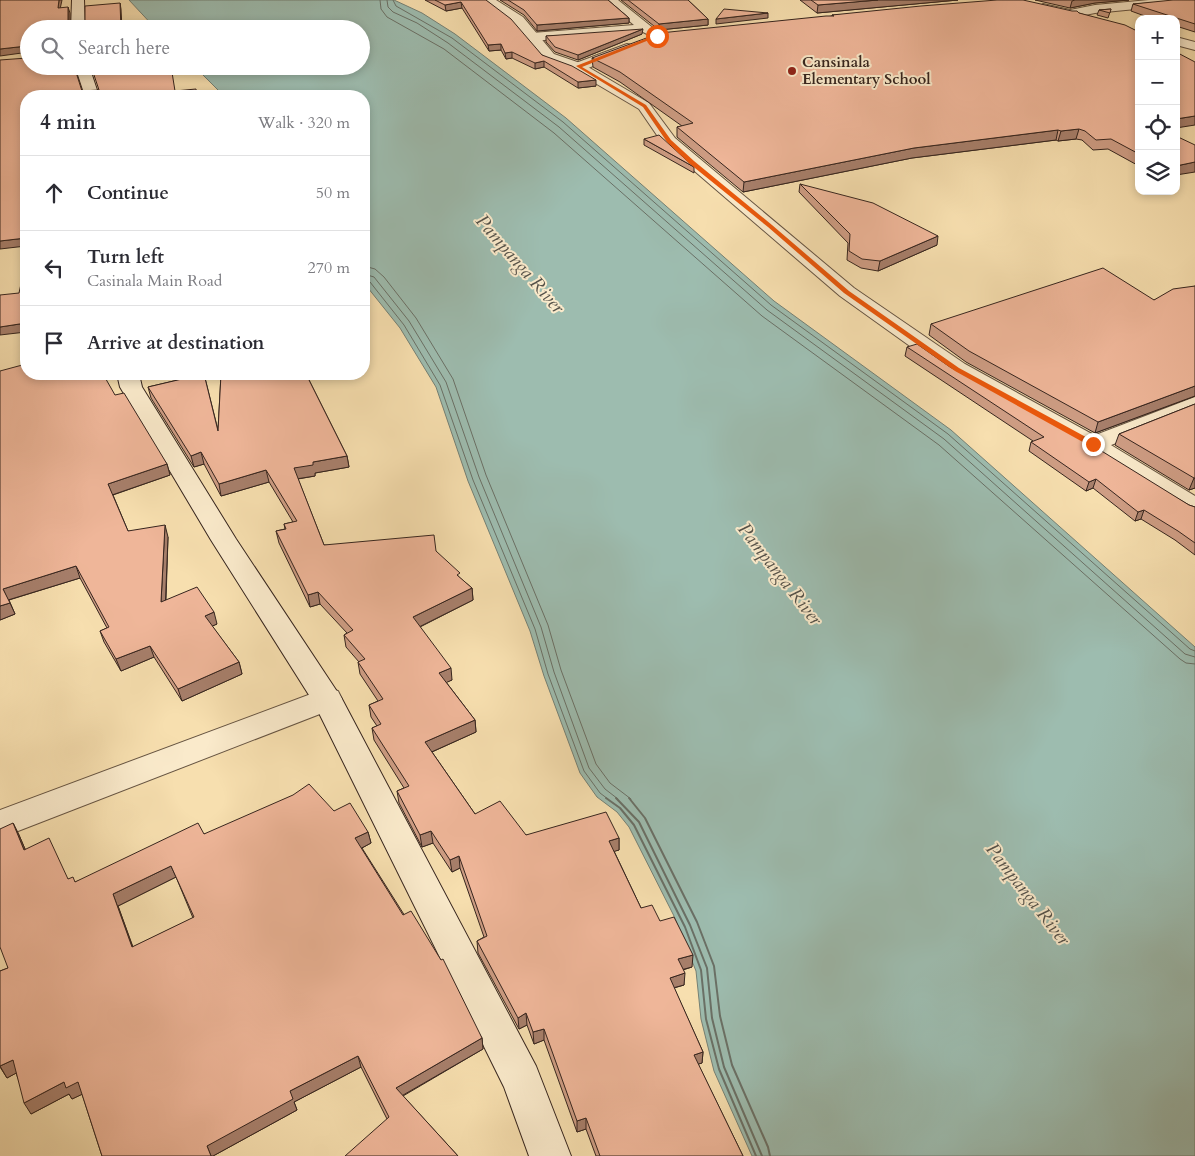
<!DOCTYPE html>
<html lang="en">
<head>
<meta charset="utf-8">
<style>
  :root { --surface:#fff; --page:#f2f2f3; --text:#2b2b33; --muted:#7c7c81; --line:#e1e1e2 }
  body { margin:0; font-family:Cardo,serif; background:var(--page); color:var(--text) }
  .controls { position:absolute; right:15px; top:15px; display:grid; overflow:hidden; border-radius:10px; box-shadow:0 2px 8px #0003 }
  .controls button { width:45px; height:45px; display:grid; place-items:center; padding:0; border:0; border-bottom:1px solid var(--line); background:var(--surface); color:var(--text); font:25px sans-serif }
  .stop { position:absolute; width:15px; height:15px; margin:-11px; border:4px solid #ea580c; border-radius:50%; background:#fff }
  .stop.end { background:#ea580c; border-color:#fff; box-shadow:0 1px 5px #0008 }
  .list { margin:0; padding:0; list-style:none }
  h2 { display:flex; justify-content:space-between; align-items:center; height:65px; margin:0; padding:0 20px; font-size:21px }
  h2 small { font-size:16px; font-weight:400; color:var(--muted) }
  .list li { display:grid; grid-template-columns:32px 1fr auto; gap:15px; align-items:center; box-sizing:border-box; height:75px; padding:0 20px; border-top:1px solid var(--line) }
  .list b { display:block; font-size:19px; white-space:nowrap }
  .list p { margin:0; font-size:16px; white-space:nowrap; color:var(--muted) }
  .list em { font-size:16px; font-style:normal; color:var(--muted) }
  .icon { flex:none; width:28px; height:28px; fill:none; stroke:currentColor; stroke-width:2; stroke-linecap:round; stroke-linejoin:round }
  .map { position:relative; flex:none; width:1195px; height:1156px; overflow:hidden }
  .search { position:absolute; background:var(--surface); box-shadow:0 2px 8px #0003; left:20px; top:20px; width:350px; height:55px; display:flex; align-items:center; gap:12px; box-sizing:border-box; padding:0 18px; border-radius:28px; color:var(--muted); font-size:19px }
  .panel { position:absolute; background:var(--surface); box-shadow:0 2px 8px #0003; left:20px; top:90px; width:350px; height:290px; border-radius:20px }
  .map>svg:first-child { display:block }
  .water { fill:#9dbcaf; stroke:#748075 }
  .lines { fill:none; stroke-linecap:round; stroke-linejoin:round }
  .shore-far1 { stroke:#6a7066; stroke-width:1 }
  .shore { stroke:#6a7066; stroke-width:2 }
  .minor-casing { stroke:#665442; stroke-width:2 }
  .tertiary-casing { stroke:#665442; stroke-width:2 }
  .secondary-casing { stroke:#36251e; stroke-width:2 }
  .minor { fill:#faeacb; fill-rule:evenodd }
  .tertiary { fill:#faeacb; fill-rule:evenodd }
  .secondary { fill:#faeacb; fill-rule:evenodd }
  .wall { fill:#ce9d84; stroke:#36251e; fill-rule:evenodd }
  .shaded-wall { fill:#a77f6b; stroke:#36251e }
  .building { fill:#efb699; stroke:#36251e; fill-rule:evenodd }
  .route { fill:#ea580c }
  .poi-dot { fill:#8f2418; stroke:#faeacb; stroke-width:2 }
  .labels { text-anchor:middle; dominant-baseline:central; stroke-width:4; stroke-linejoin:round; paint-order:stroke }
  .far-poi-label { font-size:15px; font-weight:bold; fill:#36251e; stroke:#faeacb; text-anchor:start }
  .water-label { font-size:19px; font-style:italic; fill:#55524a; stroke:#faeacb }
</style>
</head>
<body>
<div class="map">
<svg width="1195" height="1156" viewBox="0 0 1195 1156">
  <rect width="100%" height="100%" fill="#f7dfaf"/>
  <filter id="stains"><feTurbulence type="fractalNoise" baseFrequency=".004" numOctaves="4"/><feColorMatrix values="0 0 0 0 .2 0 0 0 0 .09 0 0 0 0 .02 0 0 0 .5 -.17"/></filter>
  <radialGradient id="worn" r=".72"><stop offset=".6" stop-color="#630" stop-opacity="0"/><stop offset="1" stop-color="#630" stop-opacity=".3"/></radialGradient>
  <!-- water -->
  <polygon class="water" points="129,0 394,0 422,13 455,34 566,118 774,301 951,430 1195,647 1195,1156 752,1156 714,1071 701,1019 696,971 674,916 629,827 617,812 597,797 580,773 544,676 530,631 468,481 436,387 400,328 364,283 364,96 224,96 194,66 361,66 361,29 156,29"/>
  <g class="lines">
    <!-- shore-far1 -->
    <g class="shore-far1">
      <polyline points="380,0 381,9 387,17 444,49 554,133 762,316 939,445 1180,659 1186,663 1195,664"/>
      <polyline points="387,0 388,7 393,12 417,23 448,43 559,127 767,310 944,439 1185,654 1195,657"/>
      <polyline points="393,0 396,6 452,38 563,122 771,305 948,434 1190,649 1195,651"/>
      <polyline points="364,266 375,269 384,277 416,318 453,379 486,475 548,625 561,670 596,764 610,783 631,799"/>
      <polyline points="364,274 374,277 409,321 446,382 479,477 541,627 554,672 589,768 605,789 618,799"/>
      <polyline points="364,280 370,282 404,325 440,385 473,480 535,629 548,674 584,771 600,793 608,799"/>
    </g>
    <!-- shore -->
    <g class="shore">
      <polyline points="606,798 620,808 634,825 685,927 701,970 706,1019 719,1069 756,1156"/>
      <polyline points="616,798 639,822 690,925 707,968 712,1018 724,1067 762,1156"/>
      <polyline points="629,798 645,818 697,922 714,966 720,1016 732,1065 768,1147 770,1156"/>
    </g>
    <!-- minor casing -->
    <g class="minor-casing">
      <g id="minor">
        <polygon points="604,0 618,0 658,32 651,36 643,32 532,41 525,37 532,33 634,25"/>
        <polygon points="1149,0 1193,0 1187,4 1095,13 1070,18 1039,11 1037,8 1043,4 1070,10 1095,5"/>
        <polygon points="1176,37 1195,42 1195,50 1176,45"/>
        <polygon points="627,44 632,45 634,48 632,51 583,70 573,70 571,67 573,64"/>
        <polygon points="1195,397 1195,412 1101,449 1093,451 1085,449 1081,444 1085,439"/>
        <polygon points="327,688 338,691 342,699 338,707 0,838 0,810"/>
      </g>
    </g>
    <!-- tertiary casing -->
    <g class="tertiary-casing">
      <polygon id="tertiary" points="482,0 496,0 523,17 554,54 583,64 649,103 675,138 854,288 965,364 1101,439 1195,496 1195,515 1186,513 1085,449 949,374 840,296 663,144 639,109 573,70 544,60 513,23"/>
    </g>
    <!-- secondary casing -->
    <g class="secondary-casing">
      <g id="secondary">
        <polygon points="72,0 84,0 85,29 71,29"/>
        <polygon points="75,66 89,66 99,96 85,96"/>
        <polygon points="117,374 139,374 142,387 236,539 342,699 536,1066 571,1156 529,1156 504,1087 314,703 211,540 120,387"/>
      </g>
    </g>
    <!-- minor -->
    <use href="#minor" class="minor"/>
    <!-- tertiary -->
    <use href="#tertiary" class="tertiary"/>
    <!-- secondary -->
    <use href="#secondary" class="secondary"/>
  </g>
  <!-- wall -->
  <g class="wall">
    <polygon points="425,0 486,0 542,55 596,86 578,88 544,67 535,69 512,58 506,59 501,50 489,51 462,8 446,11"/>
    <polygon points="500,0 608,0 629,18 629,23 537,31 524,15"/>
    <polygon points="621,0 688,0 708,19 708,25 659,30"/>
    <polygon points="800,0 958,0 817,13"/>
    <polygon points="1035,0 1129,0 1095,3 1070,8"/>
    <polygon points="1195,0 1195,32 1176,26 1176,19 1153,19 1131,11 1133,4"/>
    <polygon points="1111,9 1108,18 1097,15 1099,10"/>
    <polygon points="1079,13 1139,32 1139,166 1108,149 1093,150 1082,140 1076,139 1058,141 1056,140 912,158 743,192 677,137 677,127 682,126 620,82 593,67 592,58 832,16 832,15"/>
    <polygon points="642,34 578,60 555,52 546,42 546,36"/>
    <polygon points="644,139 694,167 694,173 644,145"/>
    <polygon points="800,184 937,245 878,271 861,268 847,260 848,243 799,192"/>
    <polygon points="1195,286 1195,396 1095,433 966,362 929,335 931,324 1154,300"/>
    <polygon points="907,347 950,367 1189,505 1195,507 1195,555 1175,540 1141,519 1135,521 1093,488 1086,491 1029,451 1031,442 1033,441 905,356"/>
    <polygon points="175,374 204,374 218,430 221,374 322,374 308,378 347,456 349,467 315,473 315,476 298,479 324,545 436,551 460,578 472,588 473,600 420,627 452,680 446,682 475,720 476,732 432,752 475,814 526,835 619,838 619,850 614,851 641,908 660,921 692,967 683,970 684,985 674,988 703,1052 702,1063 698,1064 743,1156 596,1156 586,1129 577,1132 544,1040 534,1044 527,1025 519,1029 478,953 477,941 484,937 460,868 452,872 433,843 422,847 399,803 397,791 404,788 374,740 372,728 377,726 371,717 369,705 378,701 360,674 358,662 359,662 346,647 344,635 347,633 320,604 310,607 279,543 276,531 285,529 284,524 293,522 269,482 221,496 204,464 194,467 151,398 148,387 178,380"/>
    <polygon points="80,379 115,395 167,464 170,475 113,495 128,531 168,537 166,600 217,624 212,626 239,662 242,674 182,701 154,657 121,671 104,642 100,631 107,628 80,578 9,600 15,614 0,620"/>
    <polygon points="1195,404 1195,488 1189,490 1115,445 1119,434"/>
    <path d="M 334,811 L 368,832 L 371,843 L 362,848 L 482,1038 L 483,1049 L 403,1096 L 458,1156 L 387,1119 L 361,1067 L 294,1102 L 297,1110 L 213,1156 L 102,1156 L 82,1094 L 72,1099 L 69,1094 L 31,1114 L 16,1073 L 7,1078 L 0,1067 L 0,971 L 8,968 L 13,823 L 19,835 L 25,849 L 68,879 L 75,882 L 204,834 ZM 176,877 L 193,918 L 133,947 L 118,906 Z"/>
  </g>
  <!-- shaded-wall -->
  <g class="shaded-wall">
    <polygon points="59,0 62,0 59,14 58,8"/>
    <polygon points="878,0 958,0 817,13 818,5"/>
    <polygon points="1075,0 1129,0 1095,3 1070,8 1072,1"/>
    <polygon points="461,2 462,8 446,11 445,5"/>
    <polygon points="120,3 121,9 122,29 121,29"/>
    <polygon points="68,7 70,13 70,29 68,24"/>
    <polygon points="768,13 768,18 716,24 716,19"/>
    <polygon points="629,18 629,23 537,31 537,25"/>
    <polygon points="708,19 708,25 659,30 659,24"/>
    <polygon points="643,29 642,34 578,60 578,55"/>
    <polygon points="501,44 501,50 489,51 488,45"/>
    <polygon points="27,46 29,52 0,56 0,49"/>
    <polygon points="512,52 512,58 506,59 505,53"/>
    <polygon points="544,61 544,67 535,69 535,63"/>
    <polygon points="596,80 596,86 578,88 578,82"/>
    <polygon points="1195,116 1195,125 1176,128 1176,119"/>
    <polygon points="1079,129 1076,139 1058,141 1061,131"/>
    <polygon points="1058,130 1056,140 912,158 743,192 744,182 914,148"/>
    <polygon points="1195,162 1195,172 1176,175 1176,166"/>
    <polygon points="938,236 937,245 878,271 880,261"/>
    <polygon points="26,238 26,246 0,249 0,241"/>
    <polygon points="26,323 26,332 0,335 0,327"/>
    <polygon points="304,374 322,374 305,379"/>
    <polygon points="1195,386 1195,396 1095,433 1098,422"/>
    <polygon points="201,452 204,464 194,467 191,456"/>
    <polygon points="347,456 349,467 315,473 315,476 296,479 294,468 313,462"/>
    <polygon points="167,464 170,475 112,495 108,484"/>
    <polygon points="266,470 269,482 221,496 219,484"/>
    <polygon points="1194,478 1195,478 1195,488 1189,490"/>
    <polygon points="1096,479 1093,488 1086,491 1089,482"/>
    <polygon points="1144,510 1141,519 1135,521 1138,512"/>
    <polygon points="165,525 168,537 165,613 161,602"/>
    <polygon points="76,566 80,578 8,600 3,589"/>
    <polygon points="472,588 473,600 415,629 413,617"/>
    <polygon points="318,592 320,604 310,607 308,595"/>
    <polygon points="10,603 15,614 0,620 0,606"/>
    <polygon points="214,612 217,624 208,628 205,616"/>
    <polygon points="150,646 154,657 121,671 116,659"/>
    <polygon points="239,662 242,674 182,701 178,689"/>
    <polygon points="451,668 452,680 441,685 439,673"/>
    <polygon points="475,720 476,732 427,754 425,742"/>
    <polygon points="13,823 19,835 30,861 24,850"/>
    <polygon points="431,831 433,843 422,847 420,835"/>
    <polygon points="368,832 371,843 358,850 355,838"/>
    <polygon points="619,838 619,850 609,853 609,841"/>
    <polygon points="459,856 460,868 452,872 450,860"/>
    <polygon points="171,866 176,877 118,906 137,959 132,947 113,894"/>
    <polygon points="693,955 692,967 677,971 678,959"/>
    <polygon points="685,973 684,985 669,989 670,978"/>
    <polygon points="526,1013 527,1025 519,1029 518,1018"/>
    <polygon points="544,1029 544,1040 534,1044 533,1032"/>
    <polygon points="482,1038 483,1049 398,1098 396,1088"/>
    <polygon points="703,1052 702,1063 692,1066 694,1055"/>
    <polygon points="358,1056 361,1067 294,1102 297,1110 213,1156 211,1156 207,1146 290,1091"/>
    <polygon points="13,1060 20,1071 7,1078 0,1066"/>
    <polygon points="64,1082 78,1082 85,1093 72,1099 69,1094 31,1114 24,1103"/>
    <polygon points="586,1118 586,1129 577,1132 577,1121"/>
  </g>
  <!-- building -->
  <g class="building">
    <polygon points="0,0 59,0 58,8 68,7 68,24 85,24 85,6 120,3 121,29 29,29 29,48 27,46 0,49"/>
    <polygon points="435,0 486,0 511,19 542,55 572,66 596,80 578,82 544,61 535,63 512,52 505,53 501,44 488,45 461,2 445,5"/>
    <polygon points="508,0 608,0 629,18 537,25 524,10"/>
    <polygon points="628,0 688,0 708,19 659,24"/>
    <polygon points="811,0 878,0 818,5"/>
    <polygon points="997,0 1023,0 1072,11 1077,11 1079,13 1125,25 1139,32 1139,154 1111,139 1096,140 1085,131 1079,129 1061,131 1058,130 914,148 744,182 677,127 693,123 620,72 592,58 660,33 826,16 834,16 832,15 921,6"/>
    <polygon points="1173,0 1195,0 1195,24 1133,4"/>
    <polygon points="724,9 768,13 716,19"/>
    <polygon points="1111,9 1110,13 1099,10"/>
    <polygon points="643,29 578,55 555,47 546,36"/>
    <polygon points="1176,52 1195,62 1195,116 1176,119"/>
    <polygon points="29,56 29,66 74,66 82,91 99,90 91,66 141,66 141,67 153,66 171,66 175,91 196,89 197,96 26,96 26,238 0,241 0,60 27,58"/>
    <polygon points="659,135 694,167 644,139"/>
    <polygon points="1176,136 1195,145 1195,162 1176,166"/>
    <polygon points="800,184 873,203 938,236 880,261 862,259 849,251 850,234"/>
    <polygon points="26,261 26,323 0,327 0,295 19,293"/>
    <polygon points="1103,268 1154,300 1173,289 1195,286 1195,386 1098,422 969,351 931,324"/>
    <polygon points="917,344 950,367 1087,442 1189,505 1195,507 1195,543 1178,531 1144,510 1138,512 1096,479 1089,482 1031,442 1044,437 907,347"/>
    <polygon points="26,364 26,374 77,374 80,379 98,374 103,374 115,395 124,393 167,464 108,484 128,531 165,525 161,602 197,587 214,612 205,616 239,662 178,689 150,646 116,659 100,631 109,627 76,566 3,589 10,603 0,606 0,371"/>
    <polygon points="178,374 204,374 218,431 221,374 306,374 347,456 313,462 313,465 294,468 324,545 434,535 436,551 460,573 457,575 472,588 413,617 451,668 439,673 475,720 425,742 475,814 500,801 526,835 606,812 619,838 609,841 641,908 652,905 660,921 674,917 693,955 678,959 685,973 670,978 703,1052 694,1055 743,1156 600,1156 586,1118 577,1121 544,1029 533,1032 526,1013 518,1018 477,941 487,936 459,856 450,860 431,831 420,835 397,791 409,786 372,728 381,724 369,705 383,699 358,662 365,659 344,635 353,630 318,592 308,595 276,531 286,529 284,524 297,521 266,470 219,484 201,452 191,456 148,387 182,379"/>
    <polygon points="1195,404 1195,478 1194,478 1119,434"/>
    <path d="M 309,784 L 334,811 L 350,803 L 368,832 L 355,838 L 403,915 L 411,911 L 441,960 L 443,959 L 482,1038 L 396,1088 L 458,1156 L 345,1156 L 389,1117 L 358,1056 L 290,1091 L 293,1099 L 207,1146 L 211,1156 L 102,1156 L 78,1082 L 66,1088 L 64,1082 L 24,1103 L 13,1060 L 0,1066 L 0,971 L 8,968 L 0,947 L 0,829 L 13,823 L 24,850 L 49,838 L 68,879 L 73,877 L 75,882 L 198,823 L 204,834 L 293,795 ZM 171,866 L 194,917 L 132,947 L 113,894 Z"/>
  </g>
  <!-- route -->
  <polygon class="route" points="655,35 659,36 582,67 646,105 671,140 694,161 772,225 849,291 959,368 1095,442 1095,446 1090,446 955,371 844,293 768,227 690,164 667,142 643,107 576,66"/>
  <!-- markers -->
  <circle class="poi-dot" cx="792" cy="71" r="5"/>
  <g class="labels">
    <!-- far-poi labels -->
    <g class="far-poi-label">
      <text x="802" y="62">Cansinala<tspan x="802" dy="17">Elementary School</tspan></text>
    </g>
    <!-- water labels -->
    <g class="water-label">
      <text transform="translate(520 264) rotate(49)">Pampanga River</text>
      <text transform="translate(780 574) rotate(52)">Pampanga River</text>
      <text transform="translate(1028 894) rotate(52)">Pampanga River</text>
    </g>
  </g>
  <rect width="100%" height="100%" filter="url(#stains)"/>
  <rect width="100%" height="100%" fill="url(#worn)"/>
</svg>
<div class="controls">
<button>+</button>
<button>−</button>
<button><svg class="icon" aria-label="locate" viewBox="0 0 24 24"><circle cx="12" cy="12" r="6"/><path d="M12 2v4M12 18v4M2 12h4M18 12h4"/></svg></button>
<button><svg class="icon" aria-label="layers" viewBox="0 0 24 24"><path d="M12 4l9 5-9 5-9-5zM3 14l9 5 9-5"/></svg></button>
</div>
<div class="stop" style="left:657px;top:36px"></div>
<div class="stop end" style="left:1093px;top:444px"></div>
<div class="search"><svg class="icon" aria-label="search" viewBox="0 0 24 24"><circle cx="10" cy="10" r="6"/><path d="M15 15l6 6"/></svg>Search here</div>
<section class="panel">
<h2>4 min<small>Walk · 320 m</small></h2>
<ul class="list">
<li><svg class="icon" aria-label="ahead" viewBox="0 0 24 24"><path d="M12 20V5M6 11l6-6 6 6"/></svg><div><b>Continue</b></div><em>50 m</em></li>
<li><svg class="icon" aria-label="left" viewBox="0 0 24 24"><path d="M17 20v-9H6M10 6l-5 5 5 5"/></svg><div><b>Turn left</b><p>Casinala Main Road</p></div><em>270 m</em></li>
<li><svg class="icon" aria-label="arrive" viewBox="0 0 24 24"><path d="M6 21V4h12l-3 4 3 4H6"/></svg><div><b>Arrive at destination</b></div></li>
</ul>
</section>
</div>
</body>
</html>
